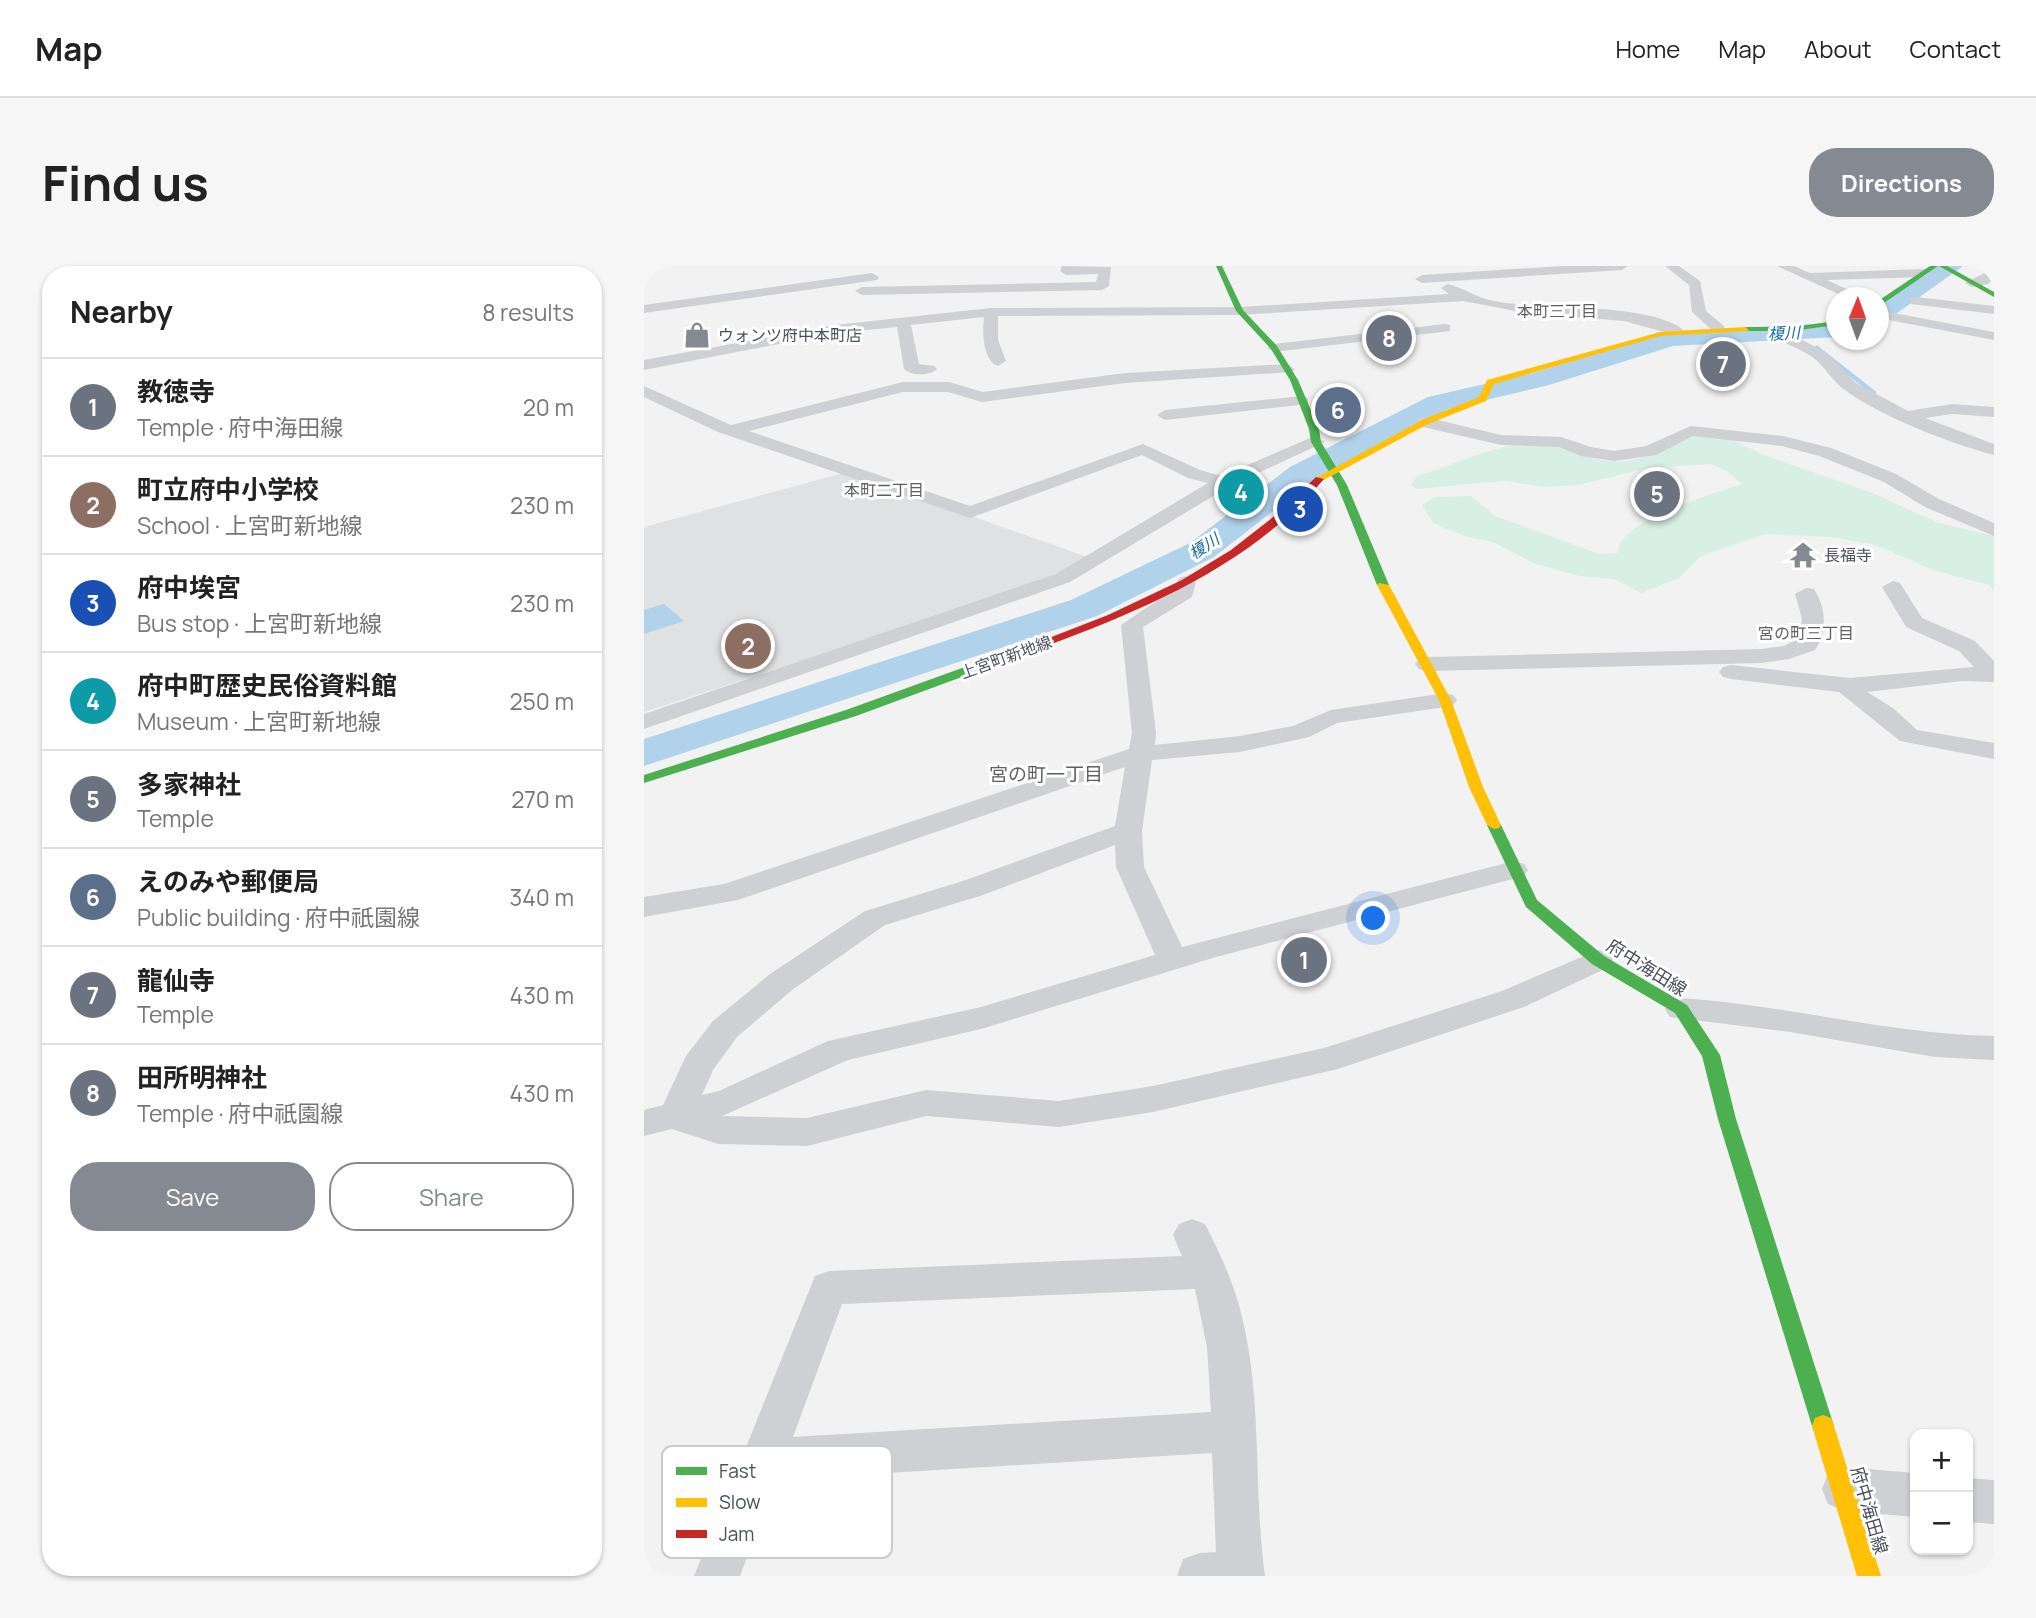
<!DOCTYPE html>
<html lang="en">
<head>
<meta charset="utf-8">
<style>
  :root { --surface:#fff; --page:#f6f6f6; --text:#222; --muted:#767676; --line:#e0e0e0; --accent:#858992 }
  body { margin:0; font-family:Manrope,"Noto Sans JP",sans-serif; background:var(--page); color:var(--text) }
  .controls { position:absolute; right:21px; bottom:21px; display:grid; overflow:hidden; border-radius:14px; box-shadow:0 2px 5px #0004 }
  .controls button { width:63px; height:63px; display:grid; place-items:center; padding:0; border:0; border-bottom:2px solid var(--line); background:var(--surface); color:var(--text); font:35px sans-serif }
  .compass { position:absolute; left:1182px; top:21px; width:63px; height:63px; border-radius:50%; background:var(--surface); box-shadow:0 2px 5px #0004; rotate:1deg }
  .you { position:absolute; left:730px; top:653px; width:24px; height:24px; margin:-18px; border:5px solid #fff; border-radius:50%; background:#1a73e8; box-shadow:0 0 0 10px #1a73e833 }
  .badge { display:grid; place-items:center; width:46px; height:46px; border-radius:50%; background:var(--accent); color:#fff; font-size:23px; font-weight:700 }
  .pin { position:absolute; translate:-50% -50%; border:4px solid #fff; box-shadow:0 2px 7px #0006 }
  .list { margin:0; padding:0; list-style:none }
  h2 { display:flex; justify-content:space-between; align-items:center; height:91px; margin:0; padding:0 28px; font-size:30px }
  h2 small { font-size:23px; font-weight:400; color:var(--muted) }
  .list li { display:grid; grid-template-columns:46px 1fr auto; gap:21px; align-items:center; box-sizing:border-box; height:98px; padding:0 28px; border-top:2px solid var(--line) }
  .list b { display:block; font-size:26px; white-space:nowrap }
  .list p { margin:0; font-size:23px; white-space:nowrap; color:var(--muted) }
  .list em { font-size:23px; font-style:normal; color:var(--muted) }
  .actions { display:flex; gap:14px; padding:21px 28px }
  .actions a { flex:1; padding:16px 0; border:2px solid var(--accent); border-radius:28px; text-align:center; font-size:24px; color:var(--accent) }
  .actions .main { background:var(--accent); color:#fff }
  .map { position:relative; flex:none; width:1350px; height:1310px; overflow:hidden; border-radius:28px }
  header { display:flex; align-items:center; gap:42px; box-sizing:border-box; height:98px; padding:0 35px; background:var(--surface); border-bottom:2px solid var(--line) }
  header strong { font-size:33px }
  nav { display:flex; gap:38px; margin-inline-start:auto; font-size:24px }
  .intro { display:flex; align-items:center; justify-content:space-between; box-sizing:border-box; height:168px; padding:0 42px }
  h1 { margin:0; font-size:49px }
  .button { padding:18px 32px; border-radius:28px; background:var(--accent); color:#fff; font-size:24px; font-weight:700 }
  main { display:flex; gap:42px; padding:0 42px }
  aside { flex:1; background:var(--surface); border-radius:28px; box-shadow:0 2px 5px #0004 }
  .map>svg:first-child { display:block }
  .education { fill:#e0e1e2 }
  .green { fill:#d8efe6 }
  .water { fill:#b0d2ea }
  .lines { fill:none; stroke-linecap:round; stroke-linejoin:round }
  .stream { stroke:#b0d2ea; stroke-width:4.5 }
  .river { fill:#b0d2ea; fill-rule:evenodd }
  .street { fill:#ced0d3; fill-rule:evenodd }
  .fast { fill:#4caf50; fill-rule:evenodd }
  .slow { fill:#ffc107; fill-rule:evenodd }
  .jam { fill:#c62828; fill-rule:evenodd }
  .labels { text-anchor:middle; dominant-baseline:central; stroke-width:6; stroke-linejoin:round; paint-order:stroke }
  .far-neighbourhood-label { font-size:16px; fill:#5e6066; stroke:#fff }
  .far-water-label { font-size:16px; font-style:italic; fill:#166aa5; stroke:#fff }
  .far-poi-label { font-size:16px; fill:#4a505e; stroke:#fff; text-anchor:start }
  .far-street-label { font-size:16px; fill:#4a505e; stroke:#fff }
  .street-label { font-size:18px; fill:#4a505e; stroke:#fff }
  .neighbourhood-label { font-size:19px; fill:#5e6066; stroke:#fff }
  .key { fill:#fff; stroke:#c9cacf; stroke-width:2 }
  .key-label { font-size:19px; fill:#4a505e }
</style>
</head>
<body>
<header>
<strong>Map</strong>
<nav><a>Home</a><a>Map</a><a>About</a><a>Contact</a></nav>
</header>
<div class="intro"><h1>Find us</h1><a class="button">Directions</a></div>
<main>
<aside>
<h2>Nearby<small>8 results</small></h2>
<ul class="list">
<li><span class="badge" style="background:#6b7280">1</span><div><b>教徳寺</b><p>Temple · 府中海田線</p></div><em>20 m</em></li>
<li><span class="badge" style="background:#8d6e63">2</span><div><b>町立府中小学校</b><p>School · 上宮町新地線</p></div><em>230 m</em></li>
<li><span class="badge" style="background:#1a4fb4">3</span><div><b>府中埃宮</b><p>Bus stop · 上宮町新地線</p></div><em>230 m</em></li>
<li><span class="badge" style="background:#0f9aa8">4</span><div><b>府中町歴史民俗資料館</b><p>Museum · 上宮町新地線</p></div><em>250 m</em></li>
<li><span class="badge" style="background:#6b7280">5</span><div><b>多家神社</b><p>Temple</p></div><em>270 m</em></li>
<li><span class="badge" style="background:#5c6f8a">6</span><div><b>えのみや郵便局</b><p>Public building · 府中祇園線</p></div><em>340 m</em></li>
<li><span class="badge" style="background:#6b7280">7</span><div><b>龍仙寺</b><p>Temple</p></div><em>430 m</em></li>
<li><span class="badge" style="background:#6b7280">8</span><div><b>田所明神社</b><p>Temple · 府中祇園線</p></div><em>430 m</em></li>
</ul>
<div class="actions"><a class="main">Save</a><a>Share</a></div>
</aside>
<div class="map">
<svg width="1350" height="1310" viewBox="0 0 1350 1310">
  <rect width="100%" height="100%" fill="#f2f2f2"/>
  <!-- education -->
  <polygon class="education" points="203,206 446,292 407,314 0,446 0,261"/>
  <!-- green -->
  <path class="green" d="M 1045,170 L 1081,170 L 1120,189 L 1231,228 L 1292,256 L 1350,270 L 1350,325 L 1345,319 L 1292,305 L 1231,279 L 1188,271 L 1122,268 L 1057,290 L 1035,312 L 997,327 L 970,313 L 935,310 L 889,297 L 849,276 L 820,270 L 789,257 L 778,239 L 790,231 L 827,230 L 851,250 L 956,288 L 973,287 C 975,282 977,276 980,272 C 996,251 1072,226 1098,218 L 1084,206 L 1067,198 L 1003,202 L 934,219 L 901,221 L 860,215 L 773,223 L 767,219 L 773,210 C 806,200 854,178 887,177 C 909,176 923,186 944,191 C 988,203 1007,188 1045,170 Z"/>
  <!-- water -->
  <polygon class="water" points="20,338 40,355 0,368 0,344"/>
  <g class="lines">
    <!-- stream -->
    <polyline class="stream" points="1173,82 1230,127"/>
    <!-- river -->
    <g class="river">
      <polygon points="1293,0 1319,0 1242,55 1234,57 1234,39"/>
      <polygon points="1192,57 1192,71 1029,80 905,119 804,143 668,215 570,291 453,350 0,500 0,473 427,334 546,277 646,201 784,131 889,107 1027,65"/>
    </g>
    <!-- street -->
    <g class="street">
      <polygon points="418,0 467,1 465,20 458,24 218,29 211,25 218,21 452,16 454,8 422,9 416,5"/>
      <polygon points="919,0 984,0 978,4 778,17 771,13 778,9"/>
      <polygon points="1021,0 1035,0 1056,15 1062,45 1080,60 1080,66 1070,66 1048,46 1045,19"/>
      <polygon points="1133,0 1150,0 1166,7 1280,3 1286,7 1280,11 1183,14 1222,32 1203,32"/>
      <polygon points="1350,2 1350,13 1344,18 1328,21 1321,17"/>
      <polygon points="228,7 235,11 233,14 0,47 0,39"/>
      <path d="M 804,18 C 820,22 833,32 850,35 C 894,44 1012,36 1042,66 L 1035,70 L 980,55 L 882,47 L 819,35 L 596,49 L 354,50 L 354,74 L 362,95 L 354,100 C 339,95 338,66 340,51 L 267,59 L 275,98 L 290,100 L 293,103 C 286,110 267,110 260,103 L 253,61 L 191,67 L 0,104 L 0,94 L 191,59 L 347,42 L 596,41 L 805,28 L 797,22 Z"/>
      <polygon points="1272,31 1350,40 1350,48 1267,38 1267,32"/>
      <polygon points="1234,44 1350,66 1350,74 1234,52"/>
      <polygon points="801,58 806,59 806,65 630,86 623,82 630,78"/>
      <path d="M 1130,59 L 1181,86 L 1212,117 L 1264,145 L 1308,138 L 1350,141 L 1350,151 L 1308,148 L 1281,152 L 1350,178 L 1350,189 C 1307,178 1233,149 1198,122 C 1187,113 1180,99 1168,91 C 1153,80 1135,78 1123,63 Z"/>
      <polygon points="643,98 651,103 648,106 481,117 338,136 304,126 259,126 105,165 326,240 499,178 556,204 578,210 666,172 672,171 681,176 586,220 426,316 0,463 0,448 412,308 564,217 544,212 498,189 326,252 74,166 0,131 0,120 87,159 259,116 305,116 339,126 481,107"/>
      <polygon points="658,130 664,132 664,138 521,154 513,149 521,144"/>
      <polygon points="781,151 857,169 917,171 947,181 970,185 1002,180 1047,160 1139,170 1187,182 1252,208 1295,233 1350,257 1350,270 1281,241 1240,216 1175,190 1138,180 1049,170 1012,189 970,195 937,190 915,181 857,179 775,160 773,156 775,152"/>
      <path d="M 542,310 L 552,316 L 548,331 L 499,361 L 512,467 L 511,479 L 596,470 L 649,460 L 687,444 L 801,427 L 809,429 L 813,434 L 809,439 L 801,441 L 693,457 L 665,471 L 596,486 L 508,494 L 498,565 L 500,601 L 538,681 L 870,595 L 880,598 L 884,604 L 880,610 L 572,691 L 337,763 L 204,794 L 78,850 L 163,852 L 282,824 L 415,835 L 509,820 L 680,782 L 858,725 L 954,684 L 965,687 L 969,694 L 965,701 L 880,741 L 694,803 L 509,846 L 415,861 L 282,850 L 163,880 L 74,878 L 28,863 L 0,870 L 0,844 L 19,839 L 42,790 L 69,755 L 126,708 L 221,645 L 319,615 L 471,560 L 481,501 L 94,634 L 0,651 L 0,631 L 80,618 L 485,483 L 488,467 L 477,359 L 530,323 L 535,312 ZM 471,579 L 472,601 L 511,689 L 337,741 L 184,775 L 75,825 L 58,829 L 69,804 L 93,771 L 148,724 L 241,659 L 339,629 Z"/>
      <polygon points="1249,315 1256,317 1278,352 1331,375 1350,395 1350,416 1318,415 1223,426 1249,442 1273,464 1350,477 1350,493 1256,475 1195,426 1087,413 1079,411 1075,406 1079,401 1087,399 1206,412 1330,401 1315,385 1262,361 1238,321"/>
      <path d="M 1162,322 L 1170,323 C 1182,341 1184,366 1171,384 L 1145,393 L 1117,397 L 783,405 L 775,403 L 771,398 L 775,393 L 783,391 L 1117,383 L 1140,380 L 1155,372 L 1158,353 L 1151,328 Z"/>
      <path d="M 1037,732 C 1142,739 1245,768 1350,770 L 1350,794 L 1291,791 L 1146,766 L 1026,751 L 1021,743 L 1026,735 Z"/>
      <path d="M 548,953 L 561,958 C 576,987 589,1015 597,1047 C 619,1132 609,1223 621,1310 L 533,1310 L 539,1293 L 556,1287 L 572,1286 L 568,1187 L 132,1214 L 96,1310 L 50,1310 L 171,1010 L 185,1005 L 538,990 L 529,969 L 535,958 ZM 551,1023 L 563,1081 L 567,1146 L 149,1171 L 198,1038 Z"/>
      <polygon points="1200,1201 1271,1207 1271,1251 1200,1245 1184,1238 1178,1223 1184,1208"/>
      <polygon points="1324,1212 1350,1214 1350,1258 1324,1256"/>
    </g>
    <!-- fast -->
    <g class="fast">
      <polygon points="572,0 578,0 599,44 633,80 654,114 675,163 677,176 703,219 745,319 743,321 733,319 693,219 667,176 665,163 646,114 627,83 592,45"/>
      <polygon points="1286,0 1294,0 1234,41 1234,35"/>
      <polygon points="1295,0 1303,0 1350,26 1350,31"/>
      <polygon points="1192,55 1192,59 1148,65 1102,65 1098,63 1102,61 1148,61"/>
      <polygon points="398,373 404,377 402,380 212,450 0,517 0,509 202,444"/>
      <polygon points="850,555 857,559 893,634 960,690 1043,739 1076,789 1092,853 1190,1160 1187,1168 1179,1171 1171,1168 1168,1160 1074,853 1058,790 1031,747 948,698 882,641 843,559"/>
    </g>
    <!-- slow -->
    <g class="slow">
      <polygon points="1102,61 1105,65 1016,70 850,118 842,135 784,158 678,215 670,213 778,154 835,131 843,114 1016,66"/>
      <polygon points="735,317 745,319 807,434 839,521 857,559 855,562 850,563 843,559 825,521 795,434 733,319"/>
      <polygon points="1179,1149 1187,1152 1190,1160 1237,1310 1213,1310 1168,1160 1171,1152"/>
    </g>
    <!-- jam -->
    <path class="jam" d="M 672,211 L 680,213 C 608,298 504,342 402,380 L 394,380 L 392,377 L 464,349 L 538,314 L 587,284 L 633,248 Z"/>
  </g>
  <!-- icons -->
  <defs>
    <g id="shop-bare" transform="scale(2.1)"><path d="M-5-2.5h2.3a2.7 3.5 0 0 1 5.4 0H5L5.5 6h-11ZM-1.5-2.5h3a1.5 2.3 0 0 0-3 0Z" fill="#858992" stroke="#fff" stroke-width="2.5" paint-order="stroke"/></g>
    <g id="temple-bare" transform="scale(2.1)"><path d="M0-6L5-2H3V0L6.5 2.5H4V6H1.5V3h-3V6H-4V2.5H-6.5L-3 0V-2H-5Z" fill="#858992" stroke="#fff" stroke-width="2.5" paint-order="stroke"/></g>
  </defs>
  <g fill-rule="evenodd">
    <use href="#shop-bare" x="53" y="69"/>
    <use href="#temple-bare" x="1159" y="289"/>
  </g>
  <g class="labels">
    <!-- far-neighbourhood labels -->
    <g class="far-neighbourhood-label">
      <text x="913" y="45">本町三丁目</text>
      <text x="240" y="224">本町二丁目</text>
      <text x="1162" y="367">宮の町三丁目</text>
    </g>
    <!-- far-water labels -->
    <g class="far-water-label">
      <text transform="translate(1140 67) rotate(-3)">榎川</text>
      <text transform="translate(560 280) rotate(-33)">榎川</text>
    </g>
    <!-- far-poi labels -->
    <g class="far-poi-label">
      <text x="74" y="69">ウォンツ府中本町店</text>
      <text x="1180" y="289">長福寺</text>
    </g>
    <!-- far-street labels -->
    <g class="far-street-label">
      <text transform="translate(362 391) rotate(-20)">上宮町新地線</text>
    </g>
    <!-- street labels -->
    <g class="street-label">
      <text transform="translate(1003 701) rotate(32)">府中海田線</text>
      <text transform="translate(1226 1244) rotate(74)">府中海田線</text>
    </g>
    <!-- neighbourhood labels -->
    <g class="neighbourhood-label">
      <text x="402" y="508">宮の町一丁目</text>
    </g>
  </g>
  <!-- legend -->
  <rect x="18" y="1180" width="230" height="112" rx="10" class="key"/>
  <rect x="32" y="1201" width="31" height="8" fill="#4caf50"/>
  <rect x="32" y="1232" width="31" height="9" fill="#ffc107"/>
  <rect x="32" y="1264" width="31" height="8" fill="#c62828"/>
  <g class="key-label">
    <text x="75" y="1212">Fast</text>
    <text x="75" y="1243">Slow</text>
    <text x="75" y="1275">Jam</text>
  </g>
</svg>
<div class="controls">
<button>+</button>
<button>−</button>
</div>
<svg class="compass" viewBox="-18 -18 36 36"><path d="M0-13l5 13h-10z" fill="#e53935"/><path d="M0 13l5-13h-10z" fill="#767676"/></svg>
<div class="you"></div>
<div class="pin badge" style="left:660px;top:694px;background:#6b7280">1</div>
<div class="pin badge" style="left:104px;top:380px;background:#8d6e63">2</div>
<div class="pin badge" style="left:656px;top:243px;background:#1a4fb4">3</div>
<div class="pin badge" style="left:597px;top:226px;background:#0f9aa8">4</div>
<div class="pin badge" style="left:1013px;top:228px;background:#6b7280">5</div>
<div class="pin badge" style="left:694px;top:144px;background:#5c6f8a">6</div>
<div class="pin badge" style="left:1079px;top:98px;background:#6b7280">7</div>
<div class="pin badge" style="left:745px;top:72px;background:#6b7280">8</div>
</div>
</main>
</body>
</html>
